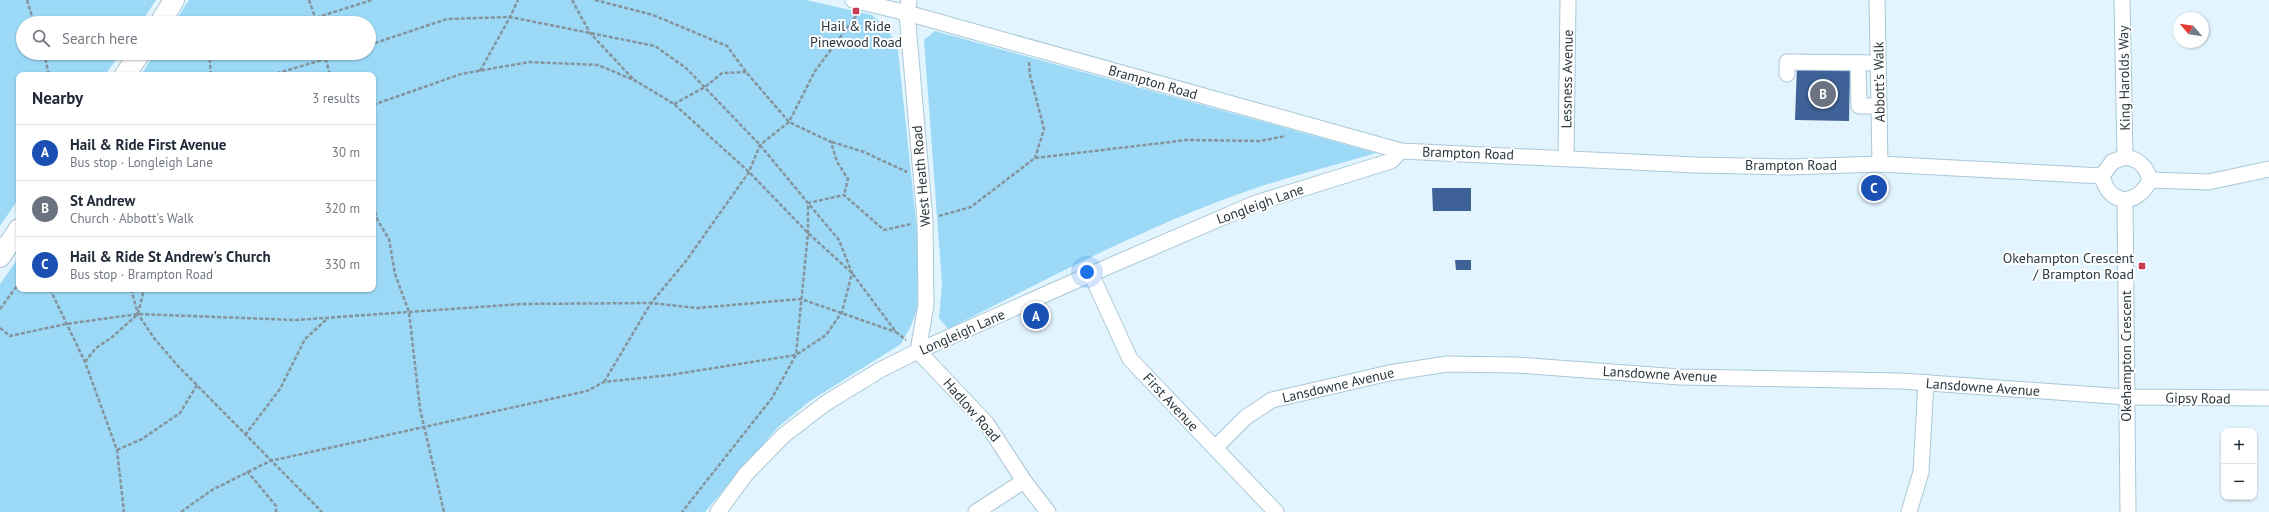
<!DOCTYPE html>
<html lang="en">
<head>
<meta charset="utf-8">
<style>
  :root { --surface:#fff; --page:#f6f6f7; --text:#1f2937; --muted:#747a83; --line:#e0e1e3; --accent:#ca3a53 }
  body { margin:0; font-family:"PT Sans",sans-serif; background:var(--page); color:var(--text) }
  .controls { position:absolute; right:12px; bottom:12px; display:grid; overflow:hidden; border-radius:8px; box-shadow:0 1px 3px #0004 }
  .controls button { width:36px; height:36px; display:grid; place-items:center; padding:0; border:0; border-bottom:1px solid var(--line); background:var(--surface); color:var(--text); font:20px sans-serif }
  .compass { position:absolute; left:2173px; top:12px; width:36px; height:36px; border-radius:50%; background:var(--surface); box-shadow:0 1px 3px #0004; rotate:299deg }
  .you { position:absolute; left:1087px; top:272px; width:14px; height:14px; margin:-10px; border:3px solid #fff; border-radius:50%; background:#1a73e8; box-shadow:0 0 0 6px #1a73e833 }
  .badge { display:grid; place-items:center; width:26px; height:26px; border-radius:50%; background:var(--accent); color:#fff; font-size:13px; font-weight:700 }
  .pin { position:absolute; translate:-50% -50%; border:2px solid #fff; box-shadow:0 1px 4px #0006 }
  .list { margin:0; padding:0; list-style:none }
  h2 { display:flex; justify-content:space-between; align-items:center; height:52px; margin:0; padding:0 16px; font-size:17px }
  h2 small { font-size:13px; font-weight:400; color:var(--muted) }
  .list li { display:grid; grid-template-columns:26px 1fr auto; gap:12px; align-items:center; box-sizing:border-box; height:56px; padding:0 16px; border-top:1px solid var(--line) }
  .list b { display:block; font-size:15px; white-space:nowrap }
  .list p { margin:0; font-size:13px; white-space:nowrap; color:var(--muted) }
  .list em { font-size:13px; font-style:normal; color:var(--muted) }
  .icon { flex:none; width:22px; height:22px; fill:none; stroke:currentColor; stroke-width:2; stroke-linecap:round; stroke-linejoin:round }
  .map { position:relative; flex:none; width:2269px; height:512px; overflow:hidden }
  .search { position:absolute; background:var(--surface); box-shadow:0 1px 3px #0004; left:16px; top:16px; width:360px; height:44px; display:flex; align-items:center; gap:10px; box-sizing:border-box; padding:0 14px; border-radius:22px; color:var(--muted); font-size:15px }
  .panel { position:absolute; background:var(--surface); box-shadow:0 1px 3px #0004; left:16px; top:72px; width:360px; height:220px; border-radius:8px }
  .map>svg:first-child { display:block }
  .green { fill:#9bd9f6 }
  .building { fill:#3e6297 }
  .lines { fill:none; stroke-linecap:round; stroke-linejoin:round }
  .minor-casing { stroke:#aac8d7; stroke-width:17 }
  .major-casing { stroke:#aac8d7; stroke-width:22 }
  .path { stroke:#85949c; stroke-width:2.5; stroke-dasharray:4 2; stroke-linecap:butt }
  .minor { stroke:#fff; stroke-width:15 }
  .major { stroke:#fff; stroke-width:20 }
  .poi-dot { fill:#ca3a53; stroke:#fefefe; stroke-width:1.5 }
  .labels { text-anchor:middle; dominant-baseline:central; stroke-width:4; stroke-linejoin:round; paint-order:stroke }
  .poi-label { font-size:14px; fill:#2b373d; stroke:#fefefe }
  .street-label { font-size:14px; fill:#2b373d; stroke:#fefefe }
</style>
</head>
<body>
<div class="map">
<svg width="2269" height="512" viewBox="0 0 2269 512">
  <rect width="100%" height="100%" fill="#e2f4fd"/>
  <!-- green -->
  <g class="green">
    <polygon points="0,0 156,0 141,23 23,23 23,53 121,53 105,75 19,75 19,198 0,226"/>
    <polygon points="189,0 806,0 872,15 888,29 898,50 920,259 917,309 911,326 901,344 810,401 778,427 705,512 0,512 0,284 19,257 19,289 373,289 373,75 141,75 155,53 369,53 369,23 174,23"/>
    <path d="M 935,31 L 1376,153 C 1337,165 1298,174 1259,187 C 1151,223 1049,278 948,329 L 939,318 L 942,284 L 924,40 Z"/>
  </g>
  <!-- building -->
  <g class="building">
    <polygon points="1797,66 1850,67 1849,121 1795,120"/>
    <polygon points="1432,188 1471,188 1471,211 1433,211"/>
    <polygon points="1455,260 1471,260 1471,270 1456,270"/>
  </g>
  <g class="lines">
    <!-- minor casing -->
    <g class="minor-casing">
      <g id="minor">
        <polyline points="853,0 907,13 1401,151 1696,165 1790,167 1880,164 2102,176"/>
        <polyline points="909,0 907,13 925,220 926,305 918,351"/>
        <polyline points="1877,0 1880,164"/>
        <polyline points="2122,0 2125,157"/>
        <polyline points="1858,63 1859,106 1879,106"/>
        <polyline points="1787,74 1787,62 1878,63"/>
        <path d="M 2125,157 C 2139,159 2146,166 2150,180 C 2137,207 2109,206 2102,176 L 2112,162 Z"/>
        <polyline points="1566,158 1568,0"/>
        <polyline points="2150,180 2208,182 2269,169"/>
        <polyline points="2125,200 2128,512"/>
        <polyline points="1091,274 1130,359 1276,512"/>
        <polyline points="918,351 987,424 1024,481 1048,512"/>
        <polyline points="1215,448 1246,417 1272,400 1389,373 1447,364 1516,365 1680,377 1901,381 2126,397 2269,398"/>
        <polyline points="718,512 746,474 784,435 826,403 880,370 918,351 1091,274 1256,203 1391,161 1401,151"/>
        <polyline points="976,512 1024,481"/>
        <polyline points="1909,512 1921,472 1926,382"/>
      </g>
    </g>
    <!-- major casing -->
    <g class="major-casing">
      <g id="major">
        <polyline points="160,23 174,0"/>
        <polyline points="125,75 140,53"/>
        <polyline points="0,257 19,229"/>
      </g>
    </g>
    <!-- path -->
    <g class="path">
      <polyline points="27,0 34,23"/>
      <polyline points="309,0 317,23"/>
      <polyline points="572,0 590,33 635,81"/>
      <polyline points="595,0 653,15 727,46 746,72 789,122 831,142 837,162 848,179 844,195"/>
      <polyline points="299,23 372,0"/>
      <polyline points="369,45 447,19 510,17 655,46 687,69 760,145 808,203 808,233 796,355 772,398 682,512"/>
      <polyline points="44,53 49,75"/>
      <polyline points="209,53 211,75"/>
      <polyline points="324,53 330,75"/>
      <polyline points="1029,62 1030,75 1044,129 1035,158"/>
      <polyline points="480,71 510,17 518,0"/>
      <polyline points="271,75 346,53"/>
      <polyline points="674,104 705,87 722,73 746,72"/>
      <polyline points="373,105 461,74 529,62 598,65 636,81 674,104 749,172 808,233 852,273 896,332 906,340"/>
      <polyline points="832,142 864,152 907,172"/>
      <polyline points="373,206 378,221 389,239 395,274 409,312 420,409 444,512"/>
      <polyline points="939,216 971,207 1035,158 1187,140 1260,141 1286,136"/>
      <polyline points="50,289 85,362 117,450 124,512"/>
      <polyline points="131,289 138,314 154,338 177,365 322,512"/>
      <polyline points="0,309 19,283"/>
      <polyline points="0,328 10,336 66,324 138,314 296,320 521,304 651,303 697,308 801,299 896,332"/>
      <polyline points="85,362 96,348 111,338 138,314 144,289"/>
      <polyline points="604,382 651,303 686,261 749,172 760,145 789,122 815,71 856,16"/>
      <polyline points="245,435 280,389 305,339 328,318"/>
      <polyline points="117,450 142,439 180,413 197,385"/>
      <polyline points="247,471 276,506 276,512"/>
      <polyline points="181,512 212,490 270,461 587,391 604,382 670,375 796,355 826,335 842,312 852,273 839,240 808,203 844,195 884,230 911,224"/>
    </g>
    <!-- minor -->
    <use href="#minor" class="minor"/>
    <!-- major -->
    <use href="#major" class="major"/>
  </g>
  <!-- markers -->
  <g class="poi-dot">
    <rect x="852" y="7" width="8" height="8" rx="2"/>
    <rect x="2138" y="262" width="8" height="8" rx="2"/>
  </g>
  <g class="labels">
    <!-- poi labels -->
    <g class="poi-label">
      <text x="856" y="26">Hail &amp; Ride<tspan x="856" dy="16">Pinewood Road</tspan></text>
      <text x="2134" y="258" text-anchor="end">Okehampton Crescent<tspan x="2134" dy="16">/ Brampton Road</tspan></text>
    </g>
    <!-- street labels -->
    <g class="street-label">
      <text transform="translate(2124 78) rotate(-91)">King Harolds Way</text>
      <text transform="translate(1567 79) rotate(-89)">Lessness Avenue</text>
      <text transform="translate(1153 82) rotate(16)">Brampton Road</text>
      <text transform="translate(1879 82) rotate(-91)">Abbott's Walk</text>
      <text transform="translate(1468 153) rotate(2)">Brampton Road</text>
      <text x="1791" y="165">Brampton Road</text>
      <text transform="translate(921 176) rotate(-95)">West Heath Road</text>
      <text transform="translate(1260 204) rotate(-20)">Longleigh Lane</text>
      <text transform="translate(962 332) rotate(-24)">Longleigh Lane</text>
      <text transform="translate(2126 356) rotate(-90)">Okehampton Crescent</text>
      <text transform="translate(1660 374) rotate(3)">Lansdowne Avenue</text>
      <text transform="translate(1338 385) rotate(-13)">Lansdowne Avenue</text>
      <text transform="translate(1983 387) rotate(4)">Lansdowne Avenue</text>
      <text transform="translate(2198 398) rotate(1)">Gipsy Road</text>
      <text transform="translate(1171 402) rotate(47)">First Avenue</text>
      <text transform="translate(972 410) rotate(49)">Hadlow Road</text>
    </g>
  </g>
</svg>
<div class="controls">
<button>+</button>
<button>−</button>
</div>
<svg class="compass" viewBox="-18 -18 36 36"><path d="M0-13l5 13h-10z" fill="#e53935"/><path d="M0 13l5-13h-10z" fill="#747a83"/></svg>
<div class="you"></div>
<div class="pin badge" style="left:1036px;top:316px;background:#1a4fb4">A</div>
<div class="pin badge" style="left:1823px;top:94px;background:#6b7280">B</div>
<div class="pin badge" style="left:1874px;top:188px;background:#1a4fb4">C</div>
<div class="search"><svg class="icon" aria-label="search" viewBox="0 0 24 24"><circle cx="10" cy="10" r="6"/><path d="M15 15l6 6"/></svg>Search here</div>
<section class="panel">
<h2>Nearby<small>3 results</small></h2>
<ul class="list">
<li><span class="badge" style="background:#1a4fb4">A</span><div><b>Hail &amp; Ride First Avenue</b><p>Bus stop · Longleigh Lane</p></div><em>30 m</em></li>
<li><span class="badge" style="background:#6b7280">B</span><div><b>St Andrew</b><p>Church · Abbott's Walk</p></div><em>320 m</em></li>
<li><span class="badge" style="background:#1a4fb4">C</span><div><b>Hail &amp; Ride St Andrew's Church</b><p>Bus stop · Brampton Road</p></div><em>330 m</em></li>
</ul>
</section>
</div>
</body>
</html>
